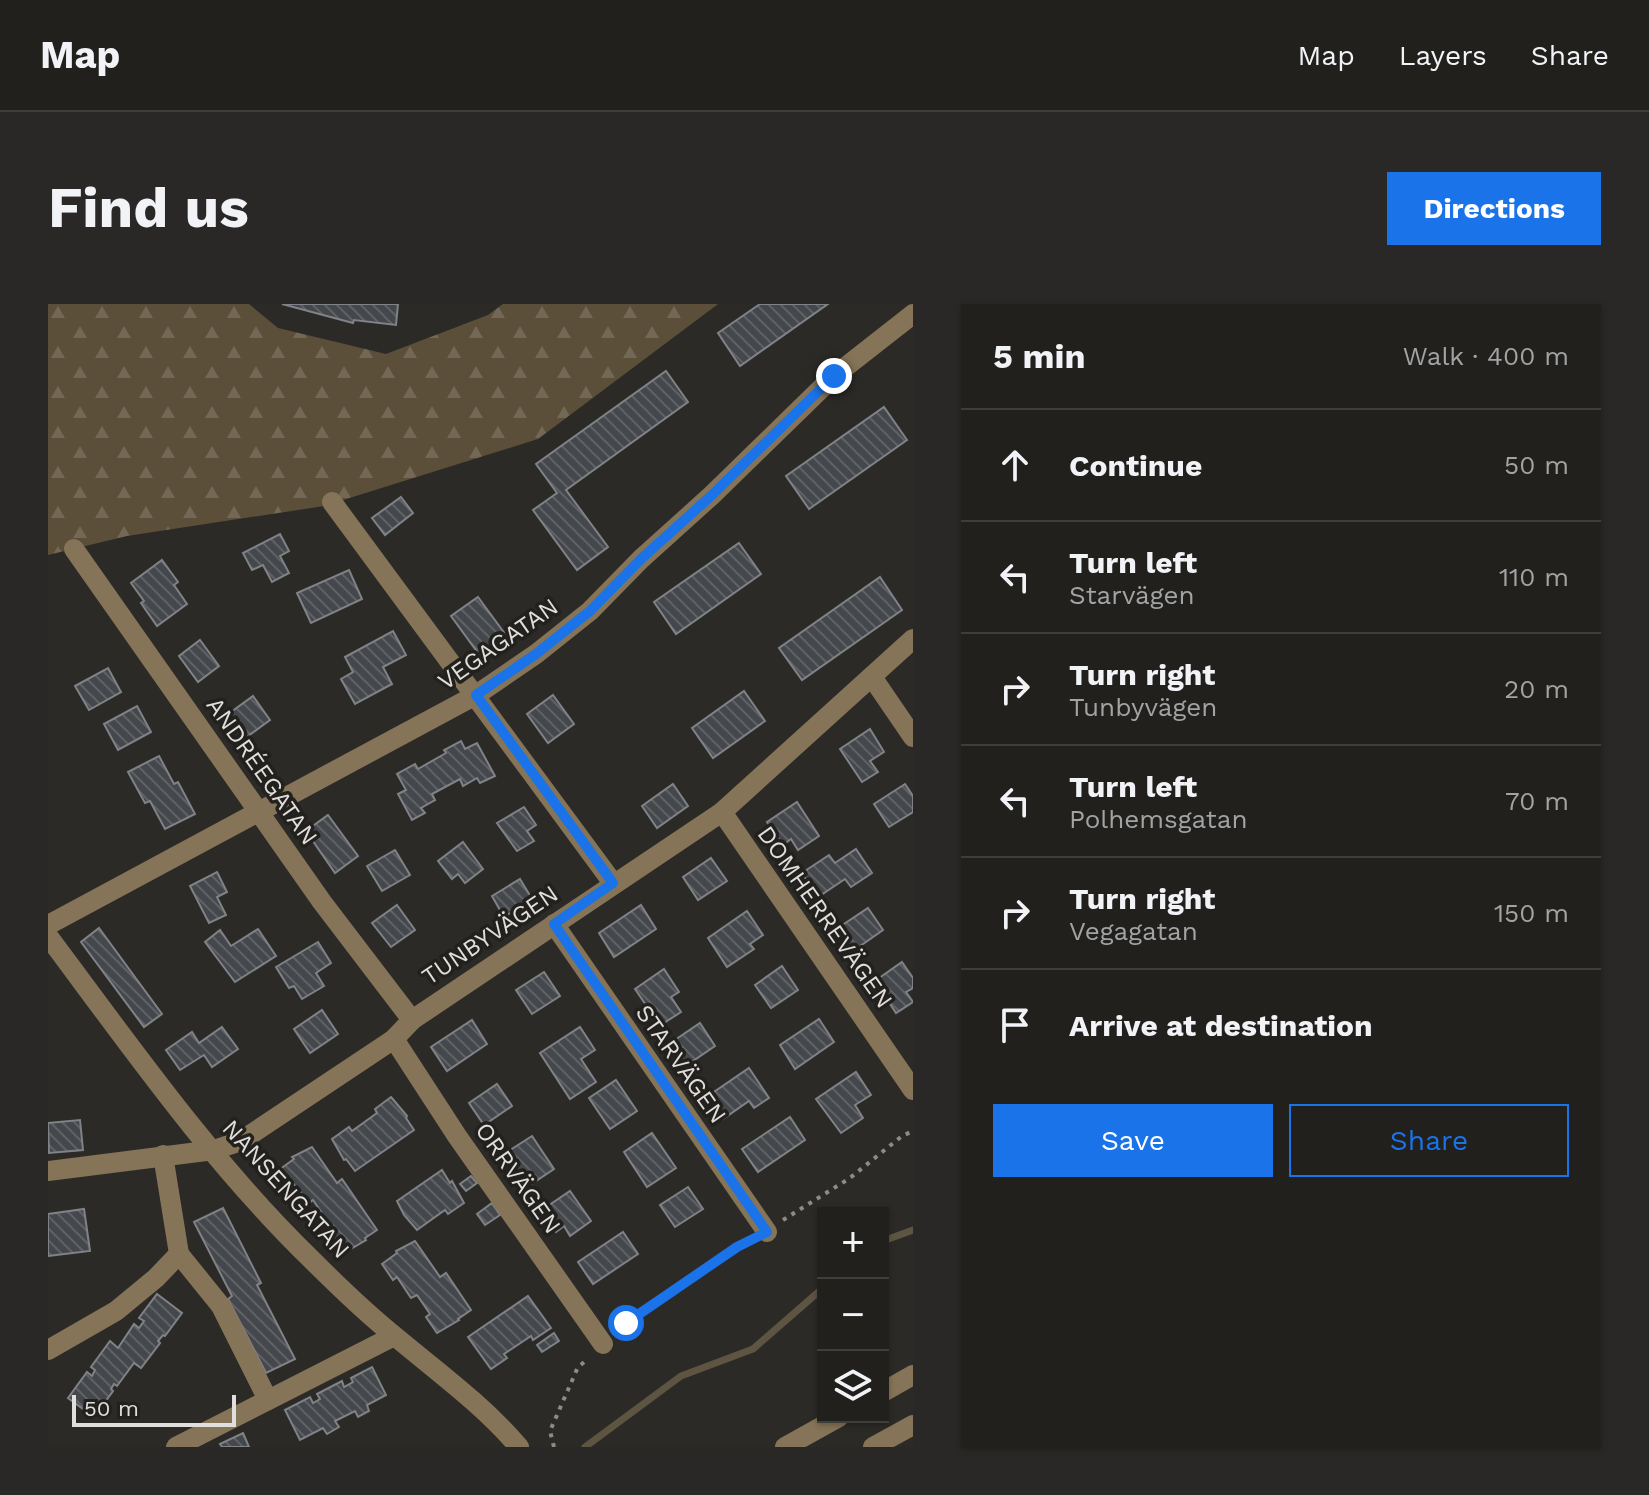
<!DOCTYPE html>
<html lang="en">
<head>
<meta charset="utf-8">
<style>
  :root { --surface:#21201d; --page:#292826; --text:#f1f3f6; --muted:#a2a3a4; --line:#3e3e3b; --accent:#1a73e8 }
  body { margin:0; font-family:"Work Sans",sans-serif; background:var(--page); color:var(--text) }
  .controls { position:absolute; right:24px; bottom:24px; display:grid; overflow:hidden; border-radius:0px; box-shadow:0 2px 6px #0004 }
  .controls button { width:72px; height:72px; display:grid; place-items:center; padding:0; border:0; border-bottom:2px solid var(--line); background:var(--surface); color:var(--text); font:40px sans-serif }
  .scale { position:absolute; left:24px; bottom:20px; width:164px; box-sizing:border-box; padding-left:8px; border:4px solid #e1dfdd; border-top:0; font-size:22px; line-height:28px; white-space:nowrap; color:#e1dfdd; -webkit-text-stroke:6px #23211d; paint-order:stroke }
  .stop { position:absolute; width:24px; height:24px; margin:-18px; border:6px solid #1a73e8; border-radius:50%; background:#fff }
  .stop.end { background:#1a73e8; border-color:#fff; box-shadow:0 2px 8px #0008 }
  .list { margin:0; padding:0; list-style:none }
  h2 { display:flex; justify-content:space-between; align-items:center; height:104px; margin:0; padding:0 32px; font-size:34px }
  h2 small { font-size:26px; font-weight:400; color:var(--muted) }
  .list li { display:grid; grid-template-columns:52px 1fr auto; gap:24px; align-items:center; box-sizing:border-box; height:112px; padding:0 32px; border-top:2px solid var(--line) }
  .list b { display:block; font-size:30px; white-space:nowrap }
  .list p { margin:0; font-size:26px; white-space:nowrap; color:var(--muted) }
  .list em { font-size:26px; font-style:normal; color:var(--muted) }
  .actions { display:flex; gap:16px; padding:24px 32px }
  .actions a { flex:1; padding:18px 0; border:2px solid var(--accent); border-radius:0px; text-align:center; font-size:28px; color:var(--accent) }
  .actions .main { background:var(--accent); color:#fff }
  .icon { flex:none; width:44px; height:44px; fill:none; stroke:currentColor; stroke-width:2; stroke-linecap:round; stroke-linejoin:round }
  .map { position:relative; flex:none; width:865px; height:1143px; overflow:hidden; border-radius:0px }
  header { display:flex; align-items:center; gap:48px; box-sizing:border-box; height:112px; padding:0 40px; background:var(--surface); border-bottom:2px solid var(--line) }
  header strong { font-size:38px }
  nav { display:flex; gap:44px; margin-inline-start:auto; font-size:28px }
  .intro { display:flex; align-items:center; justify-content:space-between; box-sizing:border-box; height:192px; padding:0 48px }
  h1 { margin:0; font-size:56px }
  .button { padding:20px 36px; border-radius:0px; background:var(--accent); color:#fff; font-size:28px; font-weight:700 }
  main { display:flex; gap:48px; padding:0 48px }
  aside { flex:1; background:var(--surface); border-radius:0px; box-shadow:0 2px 6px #0004 }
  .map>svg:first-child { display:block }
  .forest { fill:url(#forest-firs) }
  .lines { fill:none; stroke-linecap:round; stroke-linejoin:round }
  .stream { stroke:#5e5442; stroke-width:7 }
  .building { fill:url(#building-back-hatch); stroke:#7f8387; stroke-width:2 }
  .path { stroke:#8d8b88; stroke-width:4; stroke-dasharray:4 6; stroke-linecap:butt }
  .minor { stroke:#857457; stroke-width:20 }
  .route { stroke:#1a73e8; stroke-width:10 }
  .labels { text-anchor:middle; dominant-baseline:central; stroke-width:7; stroke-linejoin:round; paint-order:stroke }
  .street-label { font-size:24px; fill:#e1dfdd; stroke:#23211d }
</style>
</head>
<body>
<header>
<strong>Map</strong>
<nav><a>Map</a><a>Layers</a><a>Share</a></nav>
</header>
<div class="intro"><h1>Find us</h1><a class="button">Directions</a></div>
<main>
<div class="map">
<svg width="865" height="1143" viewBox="0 0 865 1143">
  <defs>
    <pattern id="forest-firs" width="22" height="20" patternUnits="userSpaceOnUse" patternTransform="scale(2)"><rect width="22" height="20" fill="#5b4f39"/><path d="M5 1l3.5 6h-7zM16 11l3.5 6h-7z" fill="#726855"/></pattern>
    <pattern id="building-back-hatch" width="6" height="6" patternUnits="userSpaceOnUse" patternTransform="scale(2)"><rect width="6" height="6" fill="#44474b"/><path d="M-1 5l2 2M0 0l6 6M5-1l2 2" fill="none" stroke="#5f6164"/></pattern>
  </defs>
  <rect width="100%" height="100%" fill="#2c2a27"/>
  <!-- forest -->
  <polygon class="forest" points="0,0 201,0 230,24 338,50 440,11 455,0 670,0 490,135 276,202 79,232 0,251"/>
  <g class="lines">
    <!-- stream -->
    <g class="stream">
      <polyline points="835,937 865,926"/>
      <polyline points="537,1143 633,1072 705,1045 775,984"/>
    </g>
  </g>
  <!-- building -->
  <g class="building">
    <polygon points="234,0 350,0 348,21 306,16 305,19"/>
    <polygon points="712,0 780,0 692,62 670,29"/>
    <polygon points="618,67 640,98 518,186 560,243 529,266 485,206 509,189 488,160"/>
    <polygon points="836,103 859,136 761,205 738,172"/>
    <polygon points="353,193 365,209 337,231 324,214"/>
    <polygon points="232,230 241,247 232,252 241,269 224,278 215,261 204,266 195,249"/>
    <polygon points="691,239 713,270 628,330 606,298"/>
    <polygon points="114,256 130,278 126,281 139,300 109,322 93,299 96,297 83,279"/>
    <polygon points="301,266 314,295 263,319 249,289"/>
    <polygon points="832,273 854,306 754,376 731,344"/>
    <polygon points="430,293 460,334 433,353 403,312"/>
    <polygon points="345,327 358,351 335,363 344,380 307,400 293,375 305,368 297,353"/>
    <polygon points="152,336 171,362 150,378 131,352"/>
    <polygon points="60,364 73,388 41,406 27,382"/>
    <polygon points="696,387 717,417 665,454 644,424"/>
    <polygon points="505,391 526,420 500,439 479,410"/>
    <polygon points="205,392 222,416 196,435 179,411"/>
    <polygon points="89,402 103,428 70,446 56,420"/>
    <polygon points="822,425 836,448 822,457 830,468 814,478 792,445"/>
    <polygon points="413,437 417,445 429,439 447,472 432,479 429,474 415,482 412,475 384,490 387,496 373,504 377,509 364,516 350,490 358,486 349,470 367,460 370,465 398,449 396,446"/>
    <polygon points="111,452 126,480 130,478 147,510 117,525 102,497 97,499 80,468"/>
    <polygon points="625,480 640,502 609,524 594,502"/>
    <polygon points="857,480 865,492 865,508 841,523 826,500"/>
    <polygon points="749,498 771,532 750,546 743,535 735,541 719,518"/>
    <polygon points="476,503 488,521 479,527 486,537 469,547 449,519"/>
    <polygon points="280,511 310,552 287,569 258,527"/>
    <polygon points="415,538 435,565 417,579 410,570 404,575 390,557"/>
    <polygon points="808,545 824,569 803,583 797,575 770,593 754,569 781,551 787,559"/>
    <polygon points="347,546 362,571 334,587 319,562"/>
    <polygon points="663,554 679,577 650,596 635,573"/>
    <polygon points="169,568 179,588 169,593 178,611 161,619 142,582"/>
    <polygon points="472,575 484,595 456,613 444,592"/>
    <polygon points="349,601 367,626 343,643 324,619"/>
    <polygon points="593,601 608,625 566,653 551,629"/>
    <polygon points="820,604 835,626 805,647 790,624"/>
    <polygon points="699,607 715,631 702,640 706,645 679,663 660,634"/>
    <polygon points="51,624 114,710 96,723 33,638"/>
    <polygon points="210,625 228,652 187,678 157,638 172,626 183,642"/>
    <polygon points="270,638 283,659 268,669 276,682 254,695 246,682 241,684 228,663"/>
    <polygon points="854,658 865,674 865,684 858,688 865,698 848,709 827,677"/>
    <polygon points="734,662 750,686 723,704 707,681"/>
    <polygon points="616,665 631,688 623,693 633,708 616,719 606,705 602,707 587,685"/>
    <polygon points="496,668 512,692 484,710 468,686"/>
    <polygon points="274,706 290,730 262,749 246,725"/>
    <polygon points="771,715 786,738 747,765 732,741"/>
    <polygon points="424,716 439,740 399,767 383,743"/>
    <polygon points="652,719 667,742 639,761 624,738"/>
    <polygon points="174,723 190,745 164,763 156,751 132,766 118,746 144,728 151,739"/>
    <polygon points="532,723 547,746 533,755 548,778 522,795 492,749"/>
    <polygon points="701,764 721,794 706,804 701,797 675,815 660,792"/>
    <polygon points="808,768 823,791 807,801 815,814 793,829 768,795"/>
    <polygon points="568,776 589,807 562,825 541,794"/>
    <polygon points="449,780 464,802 436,821 421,799"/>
    <polygon points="343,793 359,812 358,814 366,826 307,867 298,855 296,856 284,835 301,823 304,827 329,809 327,805"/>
    <polygon points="742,813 757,836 710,868 694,845"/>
    <polygon points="32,816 35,846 1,849 0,819"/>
    <polygon points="604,829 628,864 599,883 576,848"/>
    <polygon points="484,832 506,865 485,879 479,870 472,874 456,850"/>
    <polygon points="264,843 289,879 294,875 329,926 317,934 318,936 296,949 285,932 288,930 265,896 260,900 245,879 241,881 231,866 246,855 244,853"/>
    <polygon points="394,866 402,879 404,877 416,899 400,910 397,906 369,926 356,911 349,897"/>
    <polygon points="423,872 429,879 418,887 412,880"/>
    <polygon points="640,883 655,905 627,923 612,901"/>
    <polygon points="522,887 543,917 522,932 516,922 508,928 494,906"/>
    <polygon points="444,899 452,911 437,921 429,910"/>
    <polygon points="175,904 213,979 209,981 247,1055 218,1069 180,995 184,992 146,918"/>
    <polygon points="36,905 42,947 0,952 0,910"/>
    <polygon points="575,928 590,950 545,980 530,958"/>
    <polygon points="367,937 392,973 398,969 423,1006 410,1015 411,1016 389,1029 378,1013 382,1010 369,991 363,994 349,973 345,976 334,960 349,949 348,947"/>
    <polygon points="109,990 134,1009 117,1032 115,1031 110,1037 112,1039 93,1064 86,1059 69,1082 66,1080 63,1085 65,1087 46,1113 20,1094 39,1068 44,1072 47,1066 43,1063 62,1037 70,1044 86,1020 91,1024 96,1017 91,1014"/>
    <polygon points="480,992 503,1024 485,1036 483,1032 456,1050 459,1054 443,1065 420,1033"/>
    <polygon points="506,1029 511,1037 494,1048 489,1041"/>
    <polygon points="324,1063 338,1091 319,1101 321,1107 310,1113 307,1107 287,1117 291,1123 279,1130 275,1124 252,1136 237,1106 262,1093 265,1099 272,1095 269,1090 294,1077 296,1083 305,1078 303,1074"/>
    <polygon points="195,1129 201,1143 174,1143 172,1140"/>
  </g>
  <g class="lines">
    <!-- path -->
    <g class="path">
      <polyline points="735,916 802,874 854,832 865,827"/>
      <polyline points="569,1027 701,937"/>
      <polyline points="506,1143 502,1127 530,1063 540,1055"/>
    </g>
    <!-- minor -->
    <g class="minor">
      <polyline points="284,198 565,579"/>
      <polyline points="26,245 274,598 364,716"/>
      <polyline points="824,373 865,433"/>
      <polyline points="674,508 865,786"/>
      <polyline points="506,620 719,928"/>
      <polyline points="0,621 428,391 488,350 542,307 593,255 664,191 786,72 865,10"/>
      <path d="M 0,632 C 83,743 164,859 264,956 C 291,983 319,1010 349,1034 C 391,1069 435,1101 471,1143"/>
      <polyline points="346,735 409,832 555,1040"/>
      <polyline points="0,867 166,846 193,837 346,735 364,716 674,508 865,335"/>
      <polyline points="131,950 173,1002 220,1096"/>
      <polyline points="0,1046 68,1007 108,974 131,950 115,851"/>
      <polyline points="835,1088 865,1071"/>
      <polyline points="128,1143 346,1032"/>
      <polyline points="737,1143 791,1113"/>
      <polyline points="825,1143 865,1121"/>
    </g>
  </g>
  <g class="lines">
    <!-- route -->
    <polyline class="route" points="578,1019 689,943 719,928 506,620 565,579 428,391 488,350 542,307 593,255 664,191 786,72"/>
  </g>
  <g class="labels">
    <!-- street labels -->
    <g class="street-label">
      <text transform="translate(450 340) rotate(-35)">VEGAGATAN</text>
      <text transform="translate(214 467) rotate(55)">ANDRÉEGATAN</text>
      <text transform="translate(777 613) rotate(55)">DOMHERREVÄGEN</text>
      <text transform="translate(442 631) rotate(-34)">TUNBYVÄGEN</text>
      <text transform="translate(633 760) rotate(55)">STARVÄGEN</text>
      <text transform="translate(470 874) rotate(55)">ORRVÄGEN</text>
      <text transform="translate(238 885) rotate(48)">NANSENGATAN</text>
    </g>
  </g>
</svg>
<div class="controls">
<button>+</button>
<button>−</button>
<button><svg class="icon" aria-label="layers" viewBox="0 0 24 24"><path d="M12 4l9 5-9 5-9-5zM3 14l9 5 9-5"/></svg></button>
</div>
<div class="scale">50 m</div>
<div class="stop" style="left:578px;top:1019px"></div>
<div class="stop end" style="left:786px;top:72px"></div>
</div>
<aside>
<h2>5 min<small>Walk · 400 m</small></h2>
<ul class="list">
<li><svg class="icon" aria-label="ahead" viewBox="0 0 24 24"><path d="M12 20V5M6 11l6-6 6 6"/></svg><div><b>Continue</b></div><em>50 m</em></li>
<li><svg class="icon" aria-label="left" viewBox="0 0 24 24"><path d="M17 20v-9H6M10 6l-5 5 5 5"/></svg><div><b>Turn left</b><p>Starvägen</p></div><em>110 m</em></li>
<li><svg class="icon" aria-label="right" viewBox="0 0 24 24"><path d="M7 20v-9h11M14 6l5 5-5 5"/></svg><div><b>Turn right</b><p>Tunbyvägen</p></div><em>20 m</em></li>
<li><svg class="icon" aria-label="left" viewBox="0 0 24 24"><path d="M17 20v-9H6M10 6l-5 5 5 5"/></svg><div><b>Turn left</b><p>Polhemsgatan</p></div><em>70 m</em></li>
<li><svg class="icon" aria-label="right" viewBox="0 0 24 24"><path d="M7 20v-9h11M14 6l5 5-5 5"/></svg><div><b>Turn right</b><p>Vegagatan</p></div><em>150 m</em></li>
<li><svg class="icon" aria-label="arrive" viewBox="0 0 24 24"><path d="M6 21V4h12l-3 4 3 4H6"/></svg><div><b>Arrive at destination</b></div></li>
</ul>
<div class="actions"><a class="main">Save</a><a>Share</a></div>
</aside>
</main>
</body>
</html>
